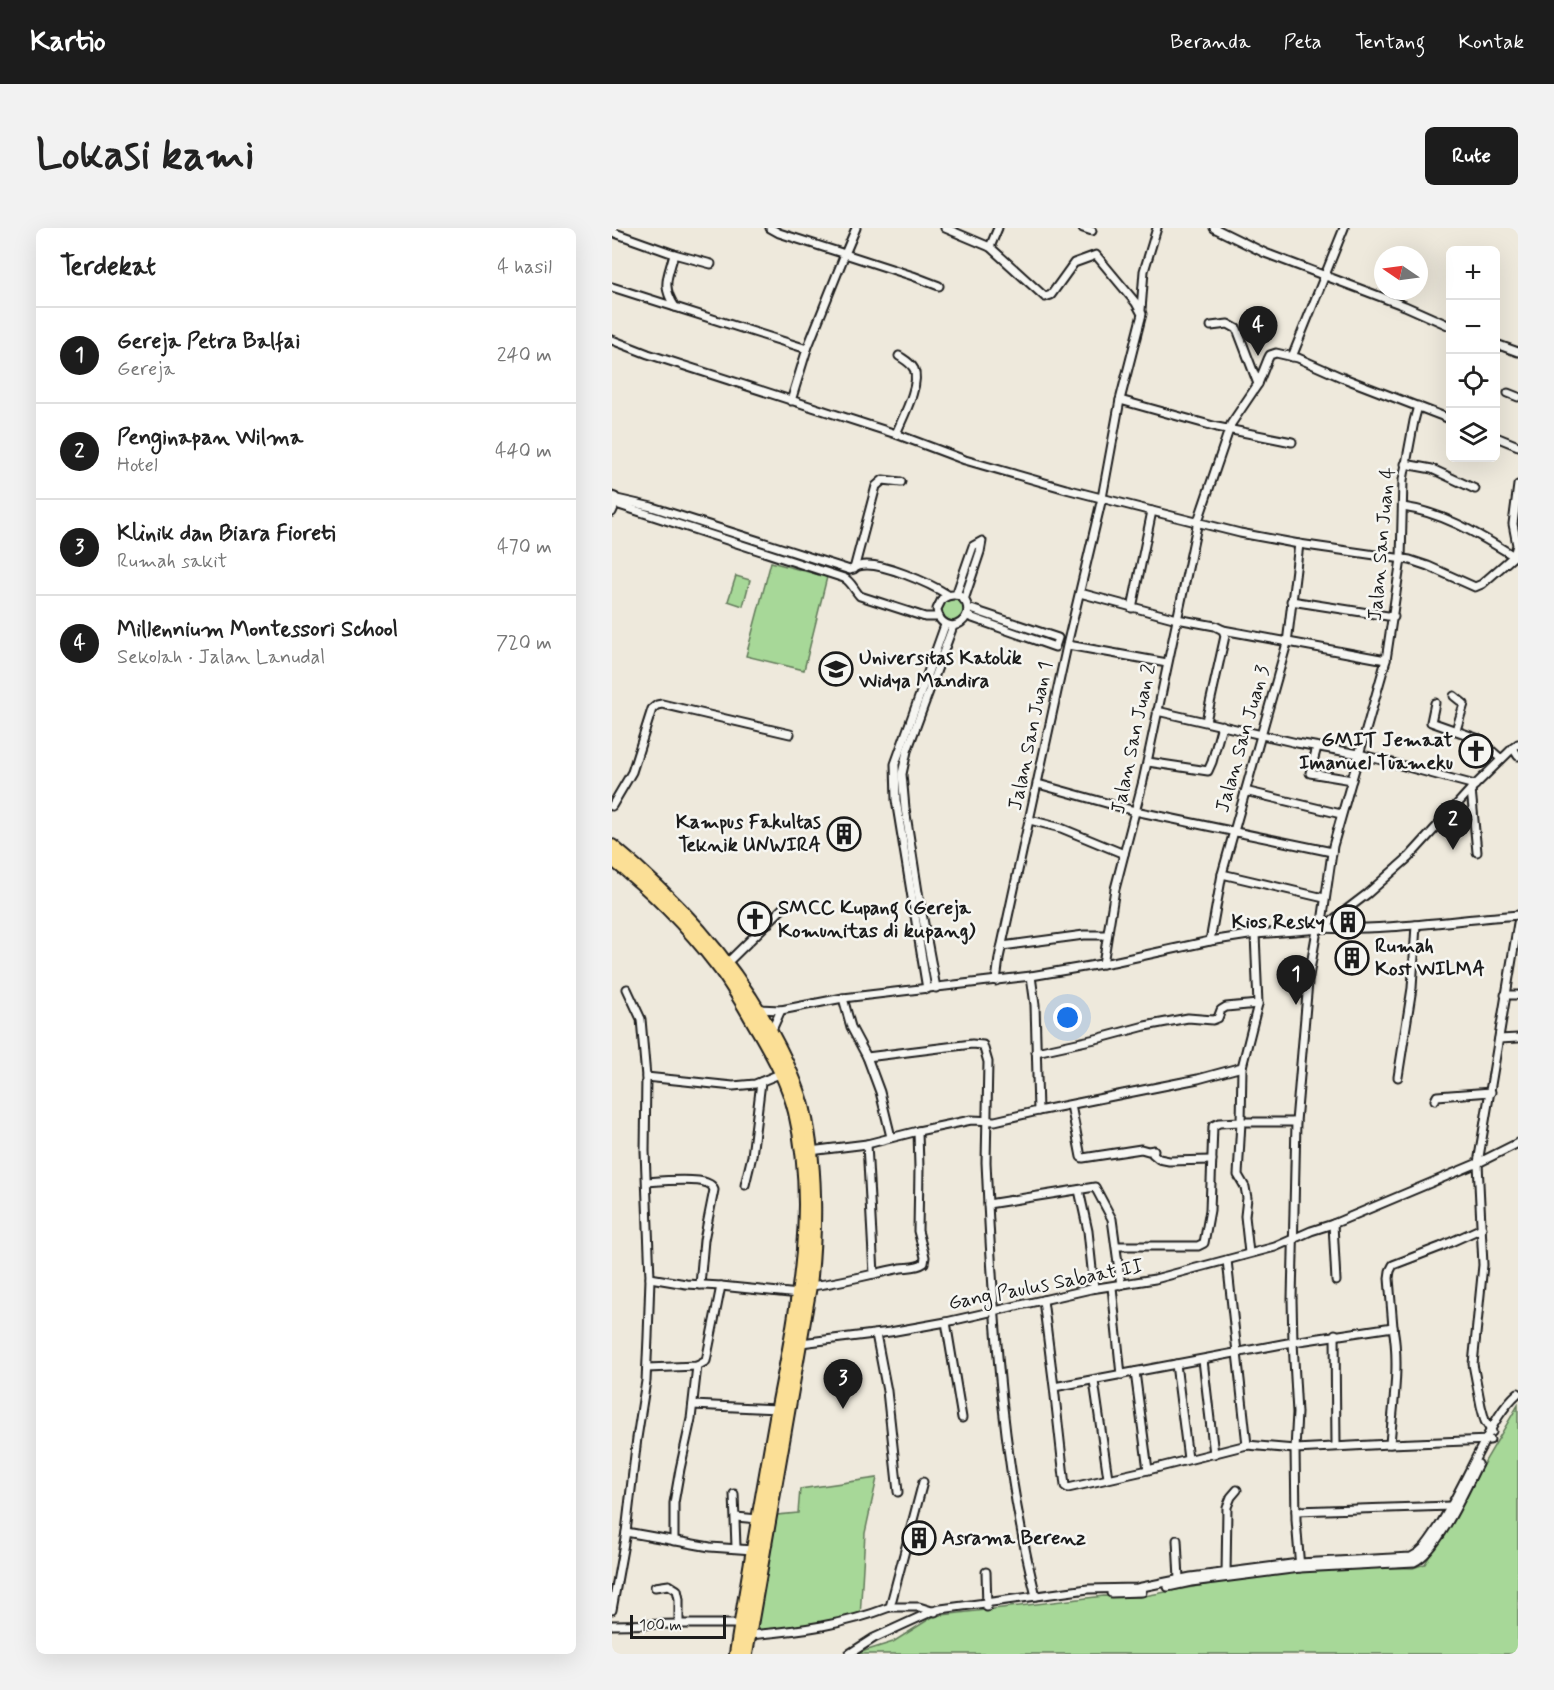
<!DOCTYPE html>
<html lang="id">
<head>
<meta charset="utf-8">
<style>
  :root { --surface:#fff; --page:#f2f2f2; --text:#222; --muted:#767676; --line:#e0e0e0; --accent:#1c1c1c }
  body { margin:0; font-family:Mynerve,sans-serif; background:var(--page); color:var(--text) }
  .controls { position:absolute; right:18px; top:18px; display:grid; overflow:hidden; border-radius:9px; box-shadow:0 6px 24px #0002 }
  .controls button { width:54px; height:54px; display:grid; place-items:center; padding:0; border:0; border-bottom:2px solid var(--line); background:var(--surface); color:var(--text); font:30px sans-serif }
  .compass { position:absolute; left:762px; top:18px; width:54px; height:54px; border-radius:50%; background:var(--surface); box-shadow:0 6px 24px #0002; rotate:283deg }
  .scale { position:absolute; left:18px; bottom:15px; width:96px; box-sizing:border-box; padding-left:6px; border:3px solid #1c1c1c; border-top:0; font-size:16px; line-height:21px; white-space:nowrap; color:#1c1c1c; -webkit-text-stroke:4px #f6f6f2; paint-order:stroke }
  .you { position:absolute; left:456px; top:790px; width:21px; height:21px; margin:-15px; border:4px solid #fff; border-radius:50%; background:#1a73e8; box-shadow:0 0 0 9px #1a73e833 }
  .badge { display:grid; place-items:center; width:39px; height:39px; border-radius:50%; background:var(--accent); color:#fff; font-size:20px; font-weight:700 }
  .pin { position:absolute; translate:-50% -50px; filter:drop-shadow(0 2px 3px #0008) }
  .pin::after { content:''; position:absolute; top:32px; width:21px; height:18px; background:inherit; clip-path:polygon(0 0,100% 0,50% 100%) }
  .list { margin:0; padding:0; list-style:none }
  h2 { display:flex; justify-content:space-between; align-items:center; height:78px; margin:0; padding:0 24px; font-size:26px }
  h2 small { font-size:20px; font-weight:400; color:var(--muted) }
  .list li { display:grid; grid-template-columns:39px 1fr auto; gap:18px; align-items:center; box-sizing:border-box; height:96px; padding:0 24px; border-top:2px solid var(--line) }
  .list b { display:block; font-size:22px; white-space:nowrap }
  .list p { margin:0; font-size:20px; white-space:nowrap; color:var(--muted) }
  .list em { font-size:20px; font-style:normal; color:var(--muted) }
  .icon { flex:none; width:33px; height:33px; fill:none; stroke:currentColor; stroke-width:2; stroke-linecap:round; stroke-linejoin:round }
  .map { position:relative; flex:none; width:906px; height:1426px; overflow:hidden; border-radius:9px }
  header { display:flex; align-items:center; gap:36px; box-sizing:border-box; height:84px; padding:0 30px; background:var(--accent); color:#fff }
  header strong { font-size:28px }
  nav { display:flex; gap:33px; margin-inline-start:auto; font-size:21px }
  .intro { display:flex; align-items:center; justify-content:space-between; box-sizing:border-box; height:144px; padding:0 36px }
  h1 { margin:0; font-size:42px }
  .button { padding:15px 27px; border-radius:9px; background:var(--accent); color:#fff; font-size:21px; font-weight:700 }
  main { display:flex; gap:36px; padding:0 36px }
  aside { flex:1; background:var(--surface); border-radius:9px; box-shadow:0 6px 24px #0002 }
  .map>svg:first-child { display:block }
  .green { fill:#a7d898; stroke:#627a5a; stroke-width:1.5 }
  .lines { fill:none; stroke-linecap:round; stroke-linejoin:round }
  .street-casing { stroke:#1c1c1c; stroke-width:11 }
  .highway-casing { stroke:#1c1c1c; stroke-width:16 }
  .street { stroke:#f6f6f2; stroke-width:7 }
  .highway { stroke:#fbdf96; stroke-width:12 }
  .labels { text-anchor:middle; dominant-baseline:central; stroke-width:5; stroke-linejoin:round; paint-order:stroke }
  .street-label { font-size:20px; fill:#1c1c1c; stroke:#f6f6f2 }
  .poi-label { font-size:20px; font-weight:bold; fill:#1c1c1c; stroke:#f6f6f2; text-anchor:start }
</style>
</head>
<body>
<header>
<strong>Kartio</strong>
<nav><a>Beranda</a><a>Peta</a><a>Tentang</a><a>Kontak</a></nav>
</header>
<div class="intro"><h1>Lokasi kami</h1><a class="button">Rute</a></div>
<main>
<aside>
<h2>Terdekat<small>4 hasil</small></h2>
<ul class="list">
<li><span class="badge">1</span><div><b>Gereja Petra Balfai</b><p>Gereja</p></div><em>240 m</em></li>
<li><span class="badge">2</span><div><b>Penginapan Wilma</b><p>Hotel</p></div><em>440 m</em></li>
<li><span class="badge">3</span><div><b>Klinik dan Biara Fioreti</b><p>Rumah sakit</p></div><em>470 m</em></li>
<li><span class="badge">4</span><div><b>Millennium Montessori School</b><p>Sekolah · Jalan Lanudal</p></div><em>720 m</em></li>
</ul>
</aside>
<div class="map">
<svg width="906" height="1426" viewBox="0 0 906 1426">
  <rect width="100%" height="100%" fill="#eee9dc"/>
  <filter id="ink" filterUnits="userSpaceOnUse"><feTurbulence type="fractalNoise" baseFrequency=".0167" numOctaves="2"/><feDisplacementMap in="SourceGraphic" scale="12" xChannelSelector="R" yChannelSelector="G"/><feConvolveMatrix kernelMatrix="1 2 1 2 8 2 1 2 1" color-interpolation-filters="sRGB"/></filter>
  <g filter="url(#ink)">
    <!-- green -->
    <g class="green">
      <polygon points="159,334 215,349 192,442 134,428"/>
      <polygon points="124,348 138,352 131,378 116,373"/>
      <circle cx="341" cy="382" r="12"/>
      <polygon points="906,1177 906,1426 243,1426 281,1414 322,1388 492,1368 527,1369 635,1349 743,1339 801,1340 813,1336"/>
      <polygon points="265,1250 253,1305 248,1390 156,1403 144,1402 165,1287 186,1285 188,1261"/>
    </g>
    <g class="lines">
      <!-- street casing -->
      <g class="street-casing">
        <g id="street">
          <polyline points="158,0 167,5 233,26 195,121 179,173"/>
          <polyline points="244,0 233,26 301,48 327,58"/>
          <polyline points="333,0 378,19 433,69 439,67 462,35 484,27 524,75 530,86 508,172 490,270 456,413 387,730 384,753"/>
          <polyline points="471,0 480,3"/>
          <polyline points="602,0 653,25 793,78 838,98"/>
          <path d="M 0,4 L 62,26 C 56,49 49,57 63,79 L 195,121"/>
          <polyline points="378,19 386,0"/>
          <polyline points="62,26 99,36"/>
          <polyline points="0,59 63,79"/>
          <polyline points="529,82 532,43 545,0"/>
          <polyline points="599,98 616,96 625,101 646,156"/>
          <polyline points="0,112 36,126 284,206 353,232 454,261 540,283 520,380"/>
          <polyline points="884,116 906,124"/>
          <polyline points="680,129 732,0"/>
          <polyline points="896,165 906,169"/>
          <polyline points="508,172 605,199 680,214"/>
          <path d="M 284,206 C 290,191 309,156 302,141 C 299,135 293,132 287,128"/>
          <polyline points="884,209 906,218"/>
          <polyline points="793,236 820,241 863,261"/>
          <polyline points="0,268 3,269 5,273 0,284"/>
          <path d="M 5,271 L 40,279 L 238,342 C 241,341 244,339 247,338 C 267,332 319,356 336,367"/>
          <path d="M 4,276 L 232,350 C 239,353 242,362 248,368 L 313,389 L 327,389"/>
          <path d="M 791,279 C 833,285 867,307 902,328"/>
          <polyline points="540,283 628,305 687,316 798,332 816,338 863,359 870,356 902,328 905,317 901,296 906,257"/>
          <polyline points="242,341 264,258 271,252 289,254"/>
          <polyline points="468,365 565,391 603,398 611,402 613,408 594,493"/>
          <polyline points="344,367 361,318 370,313 368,324 352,372"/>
          <polyline points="679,373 782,389"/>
          <polyline points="355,388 443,419 446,410 356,380"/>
          <polyline points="611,402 774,432"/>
          <polyline points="456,417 555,435"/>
          <polyline points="842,468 852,476 844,502"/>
          <polyline points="823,475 819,494 867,511 889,531"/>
          <polyline points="545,483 685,515 747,526 863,557"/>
          <polyline points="906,516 901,520 906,528"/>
          <polyline points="705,519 698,545 740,552"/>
          <polyline points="536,534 596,543 600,534 610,497"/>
          <polyline points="426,556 523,583 720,624"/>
          <polyline points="859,561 865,624"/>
          <polyline points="633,565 637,564 729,586"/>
          <polyline points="0,578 20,544 40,481 45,477 50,476 178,506"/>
          <polyline points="418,592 449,600 512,626"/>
          <polyline points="610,646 712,670"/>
          <polyline points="142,679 157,695"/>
          <path d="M 710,700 C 775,703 841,692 906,687"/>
          <polyline points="709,701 721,618 774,432 789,331 791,252 802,193 806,178"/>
          <polyline points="598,713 610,646 675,415 687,316"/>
          <polyline points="390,718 472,707 495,707"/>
          <polyline points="115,735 176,675"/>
          <polyline points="491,736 503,661 531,553 586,293 619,196 646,156 656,131 658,127 664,125 686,130 729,149 838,191"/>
          <polyline points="419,748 423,777 426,883 586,851 630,839 629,894 607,895 601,898 598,982 592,1015 586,1018 505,1018"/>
          <path d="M 324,760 L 306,664 L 293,580 L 290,546 L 295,523 L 341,398 C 368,391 354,355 330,371 L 325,381 C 326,392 332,397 341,398"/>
          <polyline points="315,761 284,572 283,536 333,397"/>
          <polyline points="893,767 906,767"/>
          <polyline points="231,770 239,799 255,829 268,864 279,909"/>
          <polyline points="146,781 169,782 231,770 419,748 501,734 598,713 643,706 709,701 755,666 797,629 859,561 901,520"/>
          <polyline points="159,804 169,782"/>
          <polyline points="887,811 906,810"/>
          <polyline points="424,824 488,810 533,798 576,790 601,792 606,790 609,782 614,779 646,776"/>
          <polyline points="255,829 360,816 371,817 376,834 374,934 376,976"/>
          <polyline points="630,839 646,776 643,706"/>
          <polyline points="34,849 121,858 143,856 170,845"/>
          <polyline points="786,849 800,760 804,697"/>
          <polyline points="823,872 825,868 879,864"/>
          <polyline points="459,877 469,929 471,930 529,921 536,923 542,922 541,926 547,931 557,933 600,932"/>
          <polyline points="306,903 359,892 383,893 426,883"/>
          <polyline points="255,916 262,1046"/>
          <path d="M 198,923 L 255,916 L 306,903 L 307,940 L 306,1003 L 313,1029 L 312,1035 C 305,1040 297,1039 289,1040 C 258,1046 229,1055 198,1058"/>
          <path d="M 35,954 C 49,953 84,950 95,955 C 100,957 100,958 102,962 L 92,1012 L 88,1057"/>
          <polyline points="133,957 140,928 149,854"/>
          <polyline points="467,962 476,1003 482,1060"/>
          <polyline points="721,996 724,1053"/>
          <polyline points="637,1025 633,988 635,970 633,959 626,947 629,894 684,894"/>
          <polyline points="615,1032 635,1217"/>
          <polyline points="38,1050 74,1056 109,1058 187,1066"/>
          <polyline points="500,1059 509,1147"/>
          <polyline points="431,1072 442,1159 681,1114 685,1185 683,1221 635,1217 536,1242 456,1260 453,1258 442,1159"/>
          <polyline points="334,1094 350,1190"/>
          <polyline points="781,1099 777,1050 778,1043 781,1037 828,1019 870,1000"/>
          <polyline points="264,1106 275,1163 286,1264"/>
          <polyline points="723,1106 724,1217"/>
          <polyline points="189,1115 278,1104 334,1094 479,1061 543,1051 663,1019 699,1003 721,996 866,935 906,915"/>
          <polyline points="591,1132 602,1226"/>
          <polyline points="564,1136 576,1231"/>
          <polyline points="35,1140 85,1138 94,1133 109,1058"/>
          <polyline points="523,1144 536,1242"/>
          <polyline points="482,1153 496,1250"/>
          <polyline points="81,1177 166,1181"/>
          <polyline points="880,1204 873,1193 869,1178 861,1136 871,1037 866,935 906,695"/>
          <polyline points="778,1216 878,1212"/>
          <polyline points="122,1266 124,1319"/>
          <polyline points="684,1283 839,1278"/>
          <polyline points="124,1289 146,1291"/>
          <polyline points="14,1304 98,1319 141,1322"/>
          <polyline points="565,1312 567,1351"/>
          <polyline points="62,1313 62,1275 68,1241 79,1191 85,1138"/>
          <path d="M 688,1340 L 684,1292 L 683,1221 L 778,1216 C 781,1176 788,1138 781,1099 L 681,1114 L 680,1071 L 684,894 L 696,754 L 705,702"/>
          <polyline points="374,1344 375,1379"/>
          <polyline points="614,1347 615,1279 619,1269 625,1262"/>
          <polyline points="43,1359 57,1357 65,1362 67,1371 67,1396 128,1396"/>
          <path d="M 556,1359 L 579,1354 L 688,1340 L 802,1334 C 826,1323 854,1260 866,1236"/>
          <polyline points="499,1365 530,1364"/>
          <path d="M 424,1368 C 391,1239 383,1108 376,976 L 483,959 L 500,991 L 509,1057"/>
          <polyline points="278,1379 307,1379 323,1384"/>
          <polyline points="0,1382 14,1304 25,1210 34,1153 36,1109 38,1050 33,923 34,849 29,791 15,761"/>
          <polyline points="0,1397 67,1396"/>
          <path d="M 137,1407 C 186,1403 232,1397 278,1379 L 311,1254"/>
          <path d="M 237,1426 L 262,1410 L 321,1383 L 329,1381 L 476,1361 L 525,1360 L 579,1349 L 687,1335 L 799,1329 C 811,1324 817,1313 824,1303 C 842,1276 855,1246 870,1218 C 880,1199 890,1179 906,1165"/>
        </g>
      </g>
      <!-- highway casing -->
      <g class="highway-casing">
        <g id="highway">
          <path d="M 0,618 C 68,674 127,740 167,819 C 177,839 187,860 192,882 C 205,939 204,1001 198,1058 L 134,1426"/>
          <path d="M 0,631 C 38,661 75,698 105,737 C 121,757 133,780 146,802 C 161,828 176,855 183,884 C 207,985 183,1090 164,1189 C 150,1268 136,1347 124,1426"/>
        </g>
      </g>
      <!-- street -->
      <use href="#street" class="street"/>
      <!-- highway -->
      <use href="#highway" class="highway"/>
    </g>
  </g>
  <!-- icons -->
  <defs>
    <g id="university-ring" transform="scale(1.725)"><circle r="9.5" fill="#f6f6f2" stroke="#1c1c1c" stroke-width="1.5"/><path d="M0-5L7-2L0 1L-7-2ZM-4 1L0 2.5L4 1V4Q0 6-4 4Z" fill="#1c1c1c"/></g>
    <g id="church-ring" transform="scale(1.725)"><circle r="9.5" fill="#f6f6f2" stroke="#1c1c1c" stroke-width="1.5"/><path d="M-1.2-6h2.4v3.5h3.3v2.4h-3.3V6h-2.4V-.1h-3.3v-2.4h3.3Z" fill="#1c1c1c"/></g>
    <g id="building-ring" transform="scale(1.725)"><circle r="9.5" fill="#f6f6f2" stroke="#1c1c1c" stroke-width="1.5"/><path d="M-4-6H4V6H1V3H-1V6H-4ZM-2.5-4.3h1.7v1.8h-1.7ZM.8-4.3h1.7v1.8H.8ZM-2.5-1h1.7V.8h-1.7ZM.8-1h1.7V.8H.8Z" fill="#1c1c1c"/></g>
  </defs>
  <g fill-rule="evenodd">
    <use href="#university-ring" x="224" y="441"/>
    <use href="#church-ring" x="864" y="523"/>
    <use href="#building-ring" x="232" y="606"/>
    <use href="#church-ring" x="143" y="691"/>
    <use href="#building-ring" x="736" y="694"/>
    <use href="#building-ring" x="740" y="730"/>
    <use href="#building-ring" x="307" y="1310"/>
  </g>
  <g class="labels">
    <!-- street labels -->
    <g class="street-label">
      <text transform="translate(770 316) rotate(-85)">Jalan San Juan 4</text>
      <text transform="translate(419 508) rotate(-78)">Jalan San Juan 1</text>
      <text transform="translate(522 511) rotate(-78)">Jalan San Juan 2</text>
      <text transform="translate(631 511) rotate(-74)">Jalan San Juan 3</text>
      <text transform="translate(434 1057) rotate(-11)">Gang Paulus Sabaat II</text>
    </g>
    <!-- poi labels -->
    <g class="poi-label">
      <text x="247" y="430">Universitas Katolik<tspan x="247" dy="23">Widya Mandira</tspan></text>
      <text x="841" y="512" text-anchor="end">GMIT Jemaat<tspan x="841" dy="23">Imanuel Tuameku</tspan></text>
      <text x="209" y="594" text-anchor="end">Kampus Fakultas<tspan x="209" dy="23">Teknik UNWIRA</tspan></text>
      <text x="166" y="680">SMCC Kupang (Gereja<tspan x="166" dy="23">Komunitas di kupang)</tspan></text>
      <text x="713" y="694" text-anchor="end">Kios Resky</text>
      <text x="763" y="718">Rumah<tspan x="763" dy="23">Kost WILMA</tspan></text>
      <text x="330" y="1310">Asrama Berenz</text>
    </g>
  </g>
</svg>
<div class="controls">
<button>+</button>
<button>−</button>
<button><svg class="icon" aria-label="locate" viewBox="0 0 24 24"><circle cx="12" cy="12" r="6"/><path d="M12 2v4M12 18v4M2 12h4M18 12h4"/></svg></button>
<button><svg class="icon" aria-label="layers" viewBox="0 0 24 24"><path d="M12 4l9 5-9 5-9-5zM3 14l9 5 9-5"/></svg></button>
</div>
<svg class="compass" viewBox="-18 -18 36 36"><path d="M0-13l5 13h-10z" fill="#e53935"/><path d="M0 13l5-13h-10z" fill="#767676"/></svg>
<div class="scale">100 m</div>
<div class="you"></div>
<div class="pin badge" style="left:684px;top:777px">1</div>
<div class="pin badge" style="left:841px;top:622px">2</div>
<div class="pin badge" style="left:231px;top:1181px">3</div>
<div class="pin badge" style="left:646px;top:128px">4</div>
</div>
</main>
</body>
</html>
